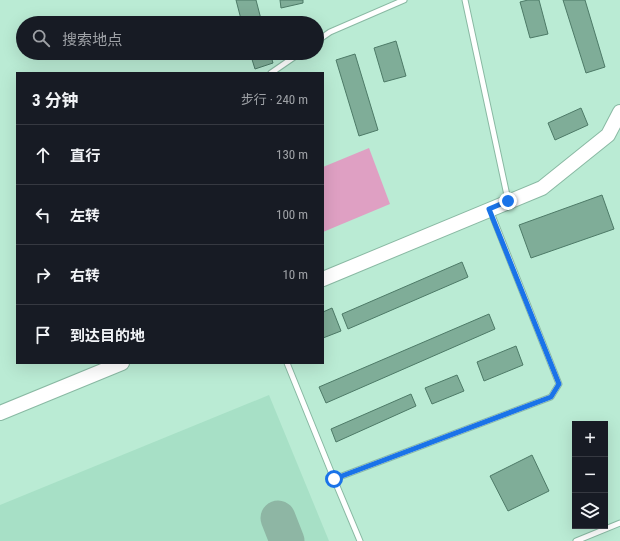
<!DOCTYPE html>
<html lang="zh">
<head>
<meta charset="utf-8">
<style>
  :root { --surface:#171b24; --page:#20242c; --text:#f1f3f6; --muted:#9ea1a6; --line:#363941 }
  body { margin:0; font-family:"Roboto Condensed","Noto Sans SC",sans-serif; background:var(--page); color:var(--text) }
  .controls { position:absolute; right:12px; bottom:12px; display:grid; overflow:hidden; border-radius:0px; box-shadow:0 4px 16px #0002 }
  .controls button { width:36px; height:36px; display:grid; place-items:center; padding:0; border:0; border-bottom:1px solid var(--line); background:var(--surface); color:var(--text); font:20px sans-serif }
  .stop { position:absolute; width:12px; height:12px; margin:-9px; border:3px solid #1a73e8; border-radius:50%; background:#fff }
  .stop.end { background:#1a73e8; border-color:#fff; box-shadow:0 1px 4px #0008 }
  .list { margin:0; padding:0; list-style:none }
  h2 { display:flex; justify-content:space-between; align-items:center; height:52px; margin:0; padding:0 16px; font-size:17px }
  h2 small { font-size:13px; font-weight:400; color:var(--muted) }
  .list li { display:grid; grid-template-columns:26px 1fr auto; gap:12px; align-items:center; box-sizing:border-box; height:60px; padding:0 16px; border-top:1px solid var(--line) }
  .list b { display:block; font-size:15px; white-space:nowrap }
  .list em { font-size:13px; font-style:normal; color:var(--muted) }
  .icon { flex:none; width:22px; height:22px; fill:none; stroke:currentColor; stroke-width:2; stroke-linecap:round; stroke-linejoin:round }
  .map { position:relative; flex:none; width:620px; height:541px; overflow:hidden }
  .search { position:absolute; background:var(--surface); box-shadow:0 4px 16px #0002; left:16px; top:16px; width:308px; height:44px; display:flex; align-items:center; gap:10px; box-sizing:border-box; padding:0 14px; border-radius:22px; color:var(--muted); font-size:15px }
  .panel { position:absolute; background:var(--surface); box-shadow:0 4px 16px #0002; left:16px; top:72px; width:308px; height:292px; border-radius:0px }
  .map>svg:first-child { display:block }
  .built { fill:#a7e0c6 }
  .pitch { fill:#dfa0c3 }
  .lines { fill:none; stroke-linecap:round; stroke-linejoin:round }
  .taxiway { stroke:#8eb6a4; stroke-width:35 }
  .building { fill:#7fad98; stroke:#4d7a67 }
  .lane-casing { stroke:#89b9a3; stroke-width:7 }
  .secondary-casing { stroke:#89b9a3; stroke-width:16 }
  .lane { stroke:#fff; stroke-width:5 }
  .secondary { stroke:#fff; stroke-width:14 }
  .route { stroke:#1a73e8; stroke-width:5 }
</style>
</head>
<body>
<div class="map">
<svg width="620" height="541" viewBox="0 0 620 541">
  <rect width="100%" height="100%" fill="#baebd4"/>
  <!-- built -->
  <polygon class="built" points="269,395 329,541 0,541 0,505"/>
  <!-- pitch -->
  <polygon class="pitch" points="369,148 390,204 323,232 323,167"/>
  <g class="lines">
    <!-- taxiway -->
    <polyline class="taxiway" points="278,518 287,541"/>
  </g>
  <!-- building -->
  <g class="building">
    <polygon points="236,0 256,0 262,23 242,23"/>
    <polygon points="280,0 303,0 303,3 281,8"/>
    <polygon points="528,0 539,0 548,34 530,38 520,2"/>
    <polygon points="563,0 585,0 605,67 586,73"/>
    <polygon points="396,41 406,76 384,82 374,48"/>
    <polygon points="250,53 270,53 273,63 255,69"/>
    <polygon points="355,54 378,130 359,136 336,60"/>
    <polygon points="581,108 588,125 555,140 548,123"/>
    <polygon points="602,195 614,229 531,258 519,225"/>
    <polygon points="462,262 468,277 348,329 342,314"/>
    <polygon points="332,308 341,331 323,338 323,312"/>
    <polygon points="489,314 495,329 326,403 319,387"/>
    <polygon points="516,346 523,365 484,381 477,362"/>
    <polygon points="457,375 464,391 432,404 425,388"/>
    <polygon points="411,394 416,406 336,442 331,429"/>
    <polygon points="532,455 549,491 508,511 490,476"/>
  </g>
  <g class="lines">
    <!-- lane casing -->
    <g class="lane-casing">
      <g id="lane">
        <polyline points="465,0 508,200"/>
        <polyline points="317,41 330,32 404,0"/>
        <polyline points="271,73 300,53"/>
        <polyline points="287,363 334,479 551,397 559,384 490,210"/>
        <polyline points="334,479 360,541"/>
        <polyline points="576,541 620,523"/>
      </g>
    </g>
    <!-- secondary casing -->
    <g class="secondary-casing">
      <g id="secondary">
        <polyline points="323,279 542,188 608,135 620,112"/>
        <polyline points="0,413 122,363"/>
      </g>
    </g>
    <!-- lane -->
    <use href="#lane" class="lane"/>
    <!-- secondary -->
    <use href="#secondary" class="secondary"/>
  </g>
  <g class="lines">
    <!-- route -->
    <polyline class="route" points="334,479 551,397 559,384 489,209 508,201"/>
  </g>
</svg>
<div class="controls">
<button>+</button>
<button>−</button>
<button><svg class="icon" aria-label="layers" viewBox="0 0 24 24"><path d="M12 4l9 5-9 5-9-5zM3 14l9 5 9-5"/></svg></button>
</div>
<div class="stop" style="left:334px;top:479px"></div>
<div class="stop end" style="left:508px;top:201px"></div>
<div class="search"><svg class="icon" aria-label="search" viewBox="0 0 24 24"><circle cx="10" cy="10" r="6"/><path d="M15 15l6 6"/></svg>搜索地点</div>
<section class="panel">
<h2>3 分钟<small>步行 · 240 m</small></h2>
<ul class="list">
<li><svg class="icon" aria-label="ahead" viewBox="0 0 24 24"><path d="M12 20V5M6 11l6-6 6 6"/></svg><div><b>直行</b></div><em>130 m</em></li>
<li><svg class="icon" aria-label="left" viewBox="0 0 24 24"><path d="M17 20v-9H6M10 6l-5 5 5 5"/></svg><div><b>左转</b></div><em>100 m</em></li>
<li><svg class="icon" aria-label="right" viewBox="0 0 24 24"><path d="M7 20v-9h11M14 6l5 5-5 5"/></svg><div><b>右转</b></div><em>10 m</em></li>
<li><svg class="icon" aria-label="arrive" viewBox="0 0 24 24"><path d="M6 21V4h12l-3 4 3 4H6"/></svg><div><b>到达目的地</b></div></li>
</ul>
</section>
</div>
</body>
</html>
